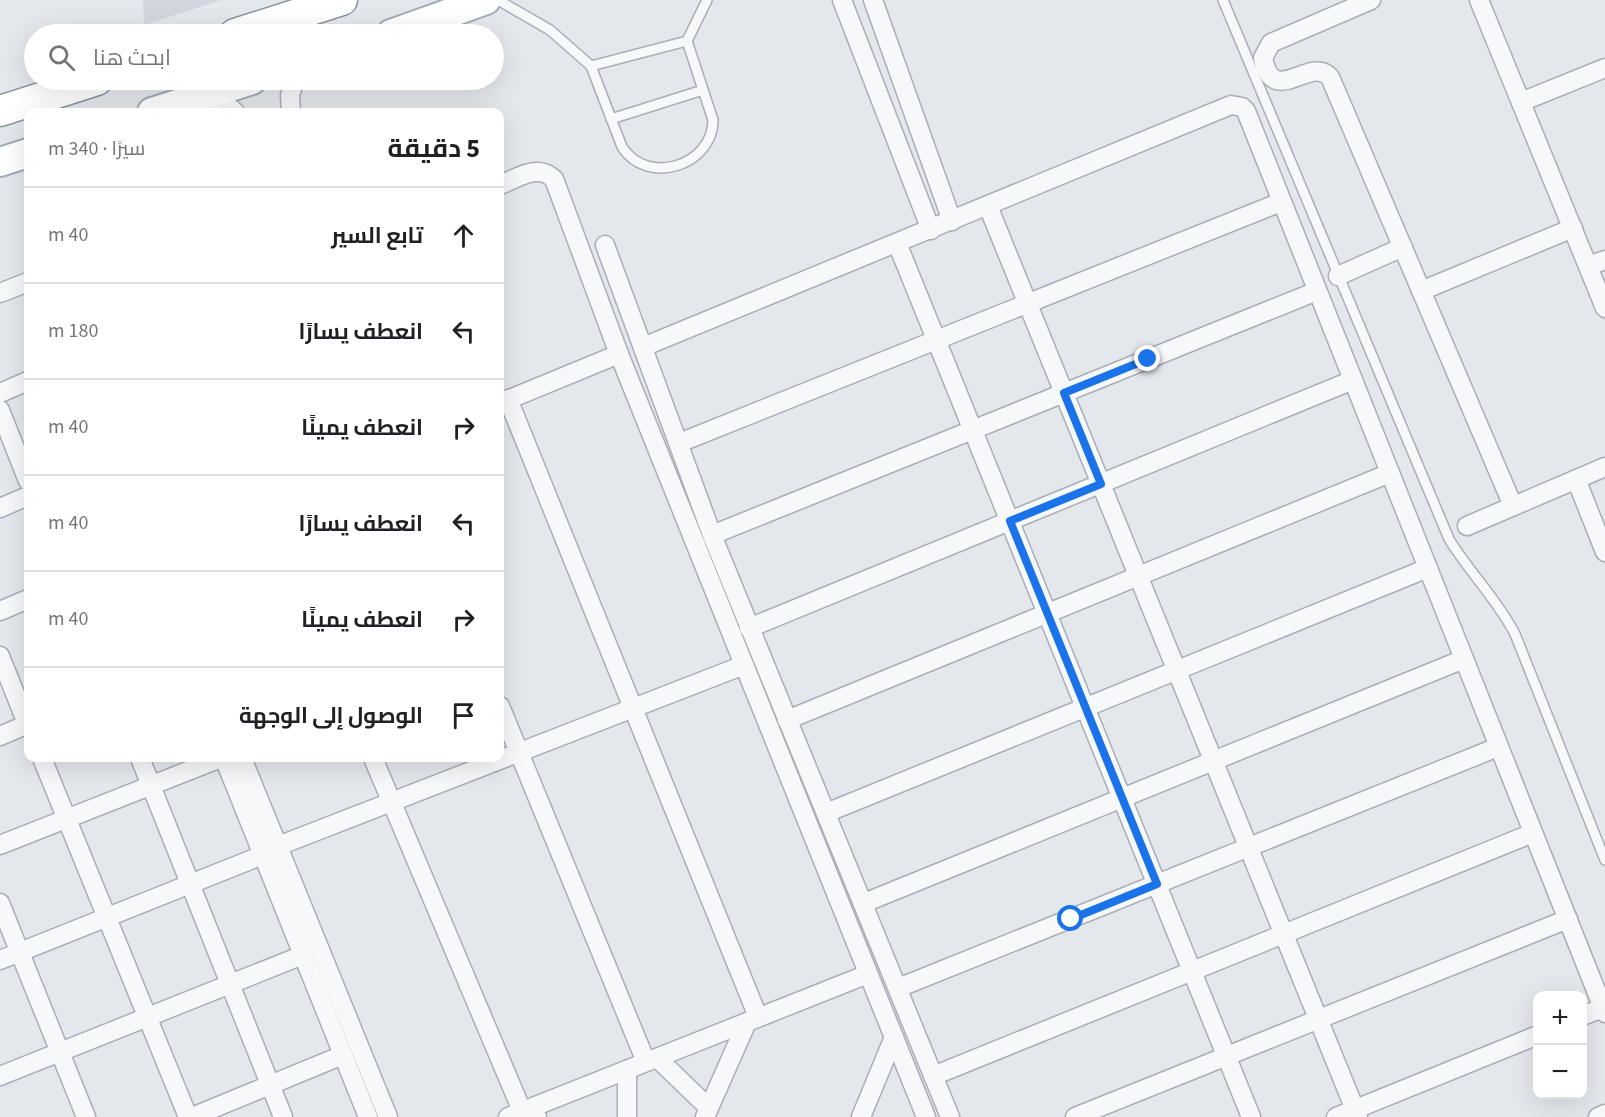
<!DOCTYPE html>
<html lang="ar">
<head>
<meta charset="utf-8">
<style>
  :root { --surface:#fff; --page:#f6f6f6; --text:#202124; --muted:#757577; --line:#e0e0e0 }
  body { margin:0; font-family:"Source Sans 3",Cairo,sans-serif; background:var(--page); color:var(--text); direction:rtl }
  .controls { position:absolute; right:18px; bottom:18px; display:grid; overflow:hidden; border-radius:12px; box-shadow:0 6px 24px #0002 }
  .controls button { width:54px; height:54px; display:grid; place-items:center; padding:0; border:0; border-bottom:2px solid var(--line); background:var(--surface); color:var(--text); font:30px sans-serif }
  .stop { position:absolute; width:18px; height:18px; margin:-14px; border:4px solid #1a73e8; border-radius:50%; background:#fff }
  .stop.end { background:#1a73e8; border-color:#fff; box-shadow:0 2px 6px #0008 }
  .list { margin:0; padding:0; list-style:none }
  h2 { display:flex; justify-content:space-between; align-items:center; height:78px; margin:0; padding:0 24px; font-size:26px }
  h2 small { font-size:20px; font-weight:400; color:var(--muted) }
  .list li { display:grid; grid-template-columns:39px 1fr auto; gap:18px; align-items:center; box-sizing:border-box; height:96px; padding:0 24px; border-top:2px solid var(--line) }
  .list b { display:block; font-size:22px; white-space:nowrap }
  .list em { font-size:20px; font-style:normal; color:var(--muted) }
  .icon { flex:none; width:33px; height:33px; fill:none; stroke:currentColor; stroke-width:2; stroke-linecap:round; stroke-linejoin:round }
  .map { position:relative; flex:none; width:1605px; height:1117px; overflow:hidden; direction:ltr }
  .search { position:absolute; background:var(--surface); box-shadow:0 6px 24px #0002; left:24px; top:24px; width:480px; height:66px; display:flex; align-items:center; gap:15px; box-sizing:border-box; padding:0 21px; border-radius:33px; color:var(--muted); font-size:22px }
  .panel { position:absolute; background:var(--surface); box-shadow:0 6px 24px #0002; left:24px; top:108px; width:480px; height:654px; border-radius:12px; direction:rtl }
  .map>svg:first-child { display:block }
  .built { fill:#d2d6de }
  .lines { fill:none; stroke-linecap:round; stroke-linejoin:round }
  .service-casing { stroke:#a9aeb7; stroke-width:12 }
  .minor-casing { stroke:#a9aeb7; stroke-width:21 }
  .primary-casing { stroke:#a3abb8; stroke-width:32 }
  .trunk-casing { stroke:#8b94a3; stroke-width:33 }
  .service { stroke:#f7f8fa; stroke-width:9 }
  .minor { stroke:#f7f8fa; stroke-width:18 }
  .primary { stroke:#fff; stroke-width:28 }
  .trunk { stroke:#fff; stroke-width:30 }
  .route { stroke:#1a73e8; stroke-width:8 }
</style>
</head>
<body>
<div class="map">
<svg width="1605" height="1117" viewBox="0 0 1605 1117">
  <rect width="100%" height="100%" fill="#e4e7ec"/>
  <!-- built -->
  <polygon class="built" points="143,0 221,0 144,25"/>
  <g class="lines">
    <!-- service casing -->
    <g class="service-casing">
      <g id="service">
        <polyline points="498,0 550,30 591,66 687,41 707,0"/>
        <path d="M 1223,0 L 1449,539 C 1469,572 1497,599 1515,634 L 1605,860"/>
        <path d="M 591,66 L 622,147 C 648,187 713,165 713,120 L 687,41"/>
        <polyline points="611,119 703,90"/>
      </g>
    </g>
    <!-- minor casing -->
    <g class="minor-casing">
      <g id="minor">
        <polyline points="842,0 931,230"/>
        <polyline points="873,0 952,221"/>
        <path d="M 1371,0 L 1271,43 L 1263,58 C 1273,109 1310,55 1330,77 L 1513,506"/>
        <polyline points="1479,0 1605,308"/>
        <polyline points="203,96 223,102 235,112"/>
        <polyline points="1521,102 1605,68"/>
        <polyline points="291,112 290,95 295,80"/>
        <path d="M 500,185 C 517,178 538,163 554,179 L 619,354 L 926,1117"/>
        <polyline points="988,206 1358,1117"/>
        <polyline points="897,243 1251,1117"/>
        <polyline points="605,245 712,535 950,1117"/>
        <polyline points="1588,266 1605,260"/>
        <polyline points="1338,276 1403,247"/>
        <polyline points="1421,291 1573,228"/>
        <polyline points="0,293 28,282"/>
        <polyline points="643,347 1231,105 1242,107 1246,111 1605,1013"/>
        <polyline points="0,393 28,381"/>
        <polyline points="508,399 758,1017"/>
        <polyline points="500,403 619,354"/>
        <polyline points="0,410 28,481"/>
        <polyline points="679,443 1281,202"/>
        <polyline points="1576,479 1605,552"/>
        <polyline points="0,508 28,496"/>
        <polyline points="1467,526 1605,467"/>
        <polyline points="712,535 1317,291"/>
        <polyline points="0,611 28,599"/>
        <polyline points="749,628 1353,380"/>
        <polyline points="0,656 28,726"/>
        <polyline points="500,706 646,1062"/>
        <polyline points="787,720 1390,473"/>
        <polyline points="0,736 28,724"/>
        <polyline points="42,758 188,1117"/>
        <polyline points="140,758 283,1117"/>
        <polyline points="224,758 368,1117"/>
        <polyline points="242,758 388,1117"/>
        <polyline points="373,758 522,1111 537,1117"/>
        <polyline points="826,813 1428,568"/>
        <polyline points="0,845 221,758"/>
        <polyline points="278,846 744,665"/>
        <polyline points="0,903 86,1117"/>
        <polyline points="864,903 1464,659"/>
        <polyline points="0,960 263,855"/>
        <polyline points="898,988 1498,747"/>
        <polyline points="1582,1016 1603,1008"/>
        <polyline points="657,1058 709,1108"/>
        <polyline points="627,1070 627,1117"/>
        <polyline points="0,1076 303,955"/>
        <polyline points="933,1076 1533,833"/>
        <polyline points="192,1117 343,1055"/>
        <polyline points="508,1117 868,974"/>
        <polyline points="705,1117 747,1022"/>
        <polyline points="861,1117 894,1037"/>
        <polyline points="1075,1117 1568,919"/>
        <polyline points="1336,1117 1538,1035"/>
        <polyline points="1598,1117 1605,1114"/>
      </g>
    </g>
    <!-- primary casing -->
    <g class="primary-casing">
      <g id="primary">
        <polyline points="391,34 486,0"/>
        <polyline points="152,112 252,80"/>
        <polyline points="0,162 28,153"/>
      </g>
    </g>
    <!-- trunk casing -->
    <g class="trunk-casing">
      <g id="trunk">
        <polyline points="235,34 342,0"/>
        <polyline points="0,111 97,80"/>
      </g>
    </g>
    <!-- service -->
    <use href="#service" class="service"/>
    <!-- minor -->
    <use href="#minor" class="minor"/>
    <!-- primary -->
    <use href="#primary" class="primary"/>
    <!-- trunk -->
    <use href="#trunk" class="trunk"/>
  </g>
  <g class="lines">
    <!-- route -->
    <polyline class="route" points="1071,919 1157,884 1010,521 1101,484 1064,393 1148,359"/>
  </g>
</svg>
<div class="controls">
<button>+</button>
<button>−</button>
</div>
<div class="stop" style="left:1071px;top:919px"></div>
<div class="stop end" style="left:1148px;top:359px"></div>
<div class="search"><svg class="icon" aria-label="search" viewBox="0 0 24 24"><circle cx="10" cy="10" r="6"/><path d="M15 15l6 6"/></svg>ابحث هنا</div>
<section class="panel">
<h2>5 دقيقة<small>سيرًا · 340 m</small></h2>
<ul class="list">
<li><svg class="icon" aria-label="ahead" viewBox="0 0 24 24"><path d="M12 20V5M6 11l6-6 6 6"/></svg><div><b>تابع السير</b></div><em>40 m</em></li>
<li><svg class="icon" aria-label="left" viewBox="0 0 24 24"><path d="M17 20v-9H6M10 6l-5 5 5 5"/></svg><div><b>انعطف يسارًا</b></div><em>180 m</em></li>
<li><svg class="icon" aria-label="right" viewBox="0 0 24 24"><path d="M7 20v-9h11M14 6l5 5-5 5"/></svg><div><b>انعطف يمينًا</b></div><em>40 m</em></li>
<li><svg class="icon" aria-label="left" viewBox="0 0 24 24"><path d="M17 20v-9H6M10 6l-5 5 5 5"/></svg><div><b>انعطف يسارًا</b></div><em>40 m</em></li>
<li><svg class="icon" aria-label="right" viewBox="0 0 24 24"><path d="M7 20v-9h11M14 6l5 5-5 5"/></svg><div><b>انعطف يمينًا</b></div><em>40 m</em></li>
<li><svg class="icon" aria-label="arrive" viewBox="0 0 24 24"><path d="M6 21V4h12l-3 4 3 4H6"/></svg><div><b>الوصول إلى الوجهة</b></div></li>
</ul>
</section>
</div>
</body>
</html>
